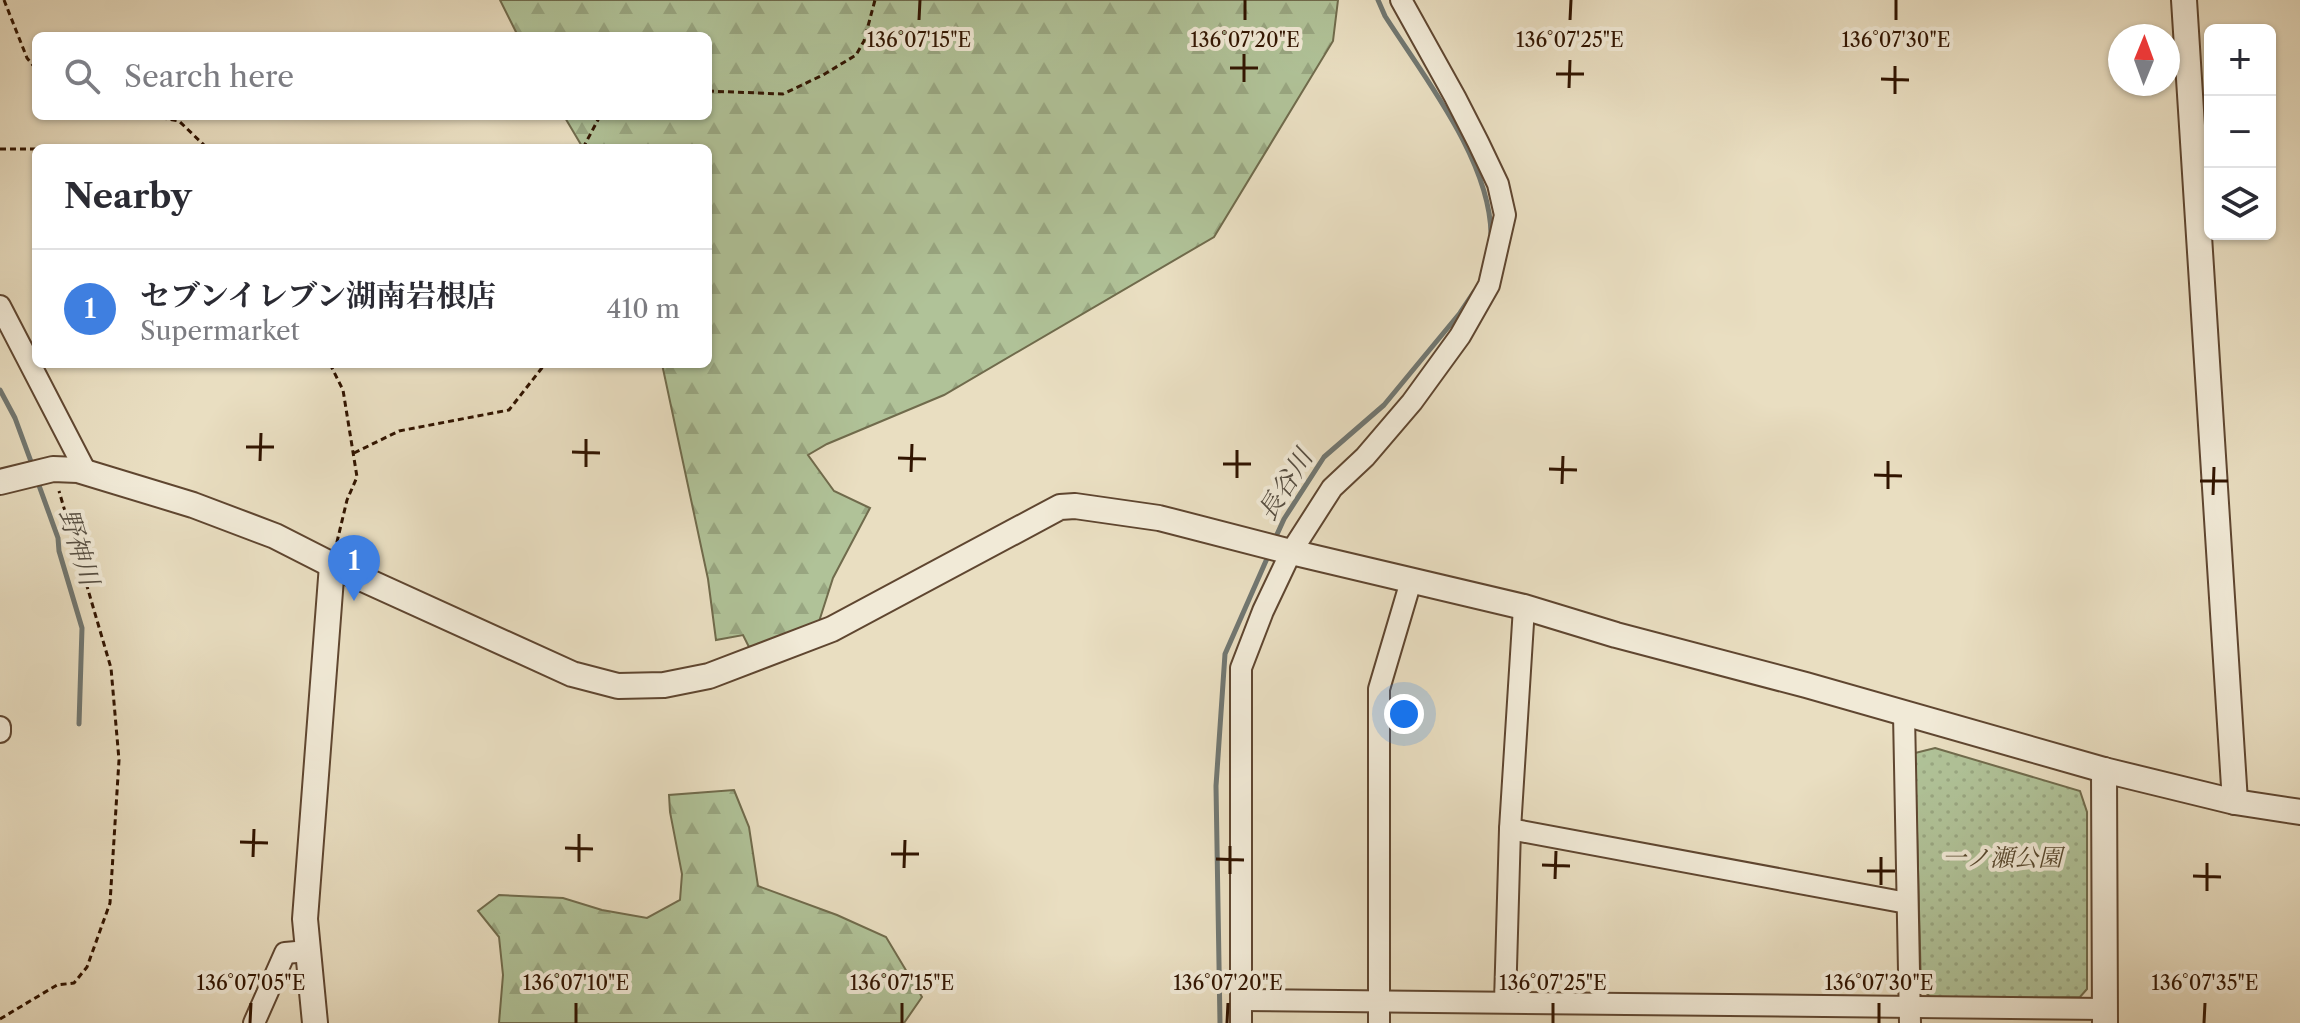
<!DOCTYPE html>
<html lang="en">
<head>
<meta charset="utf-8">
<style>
  :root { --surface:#fff; --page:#f2f2f3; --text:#2b2b33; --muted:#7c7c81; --line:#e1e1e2; --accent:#0b8043 }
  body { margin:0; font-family:"Libre Caslon Text","Noto Serif JP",serif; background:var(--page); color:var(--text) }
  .controls { position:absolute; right:24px; top:24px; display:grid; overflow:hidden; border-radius:12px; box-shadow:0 2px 6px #0004 }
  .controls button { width:72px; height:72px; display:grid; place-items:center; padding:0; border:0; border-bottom:2px solid var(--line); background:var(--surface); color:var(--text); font:40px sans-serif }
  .compass { position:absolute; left:2108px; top:24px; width:72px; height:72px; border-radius:50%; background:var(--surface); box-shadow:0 2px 6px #0004; rotate:1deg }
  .you { position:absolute; left:1404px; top:714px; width:28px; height:28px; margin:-20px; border:6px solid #fff; border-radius:50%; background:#1a73e8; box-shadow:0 0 0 12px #1a73e833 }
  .badge { display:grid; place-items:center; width:52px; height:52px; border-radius:50%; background:var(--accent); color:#fff; font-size:26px; font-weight:700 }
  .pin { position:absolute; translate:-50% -66px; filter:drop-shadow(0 2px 4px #0008) }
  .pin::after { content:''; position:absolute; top:42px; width:28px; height:24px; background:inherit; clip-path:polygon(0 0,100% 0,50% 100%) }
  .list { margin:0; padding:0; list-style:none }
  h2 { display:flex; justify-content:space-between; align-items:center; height:104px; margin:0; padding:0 32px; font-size:34px }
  h2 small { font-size:26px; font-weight:400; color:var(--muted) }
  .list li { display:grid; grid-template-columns:52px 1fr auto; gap:24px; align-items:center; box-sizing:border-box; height:120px; padding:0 32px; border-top:2px solid var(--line) }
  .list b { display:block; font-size:30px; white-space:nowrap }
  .list p { margin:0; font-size:26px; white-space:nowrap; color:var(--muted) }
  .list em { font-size:26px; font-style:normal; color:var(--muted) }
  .icon { flex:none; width:44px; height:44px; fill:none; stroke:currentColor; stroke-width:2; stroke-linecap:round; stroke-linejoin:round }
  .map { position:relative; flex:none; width:2300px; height:1023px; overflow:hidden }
  .search { position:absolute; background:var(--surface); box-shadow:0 2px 6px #0004; left:32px; top:32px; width:680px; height:88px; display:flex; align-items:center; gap:20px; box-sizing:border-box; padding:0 28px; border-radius:12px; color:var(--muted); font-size:30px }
  .panel { position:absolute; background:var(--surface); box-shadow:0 2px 6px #0004; left:32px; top:144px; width:680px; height:224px; border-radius:12px }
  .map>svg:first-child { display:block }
  .green { fill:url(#green-dots); stroke:#706b4c; stroke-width:2 }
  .forest { fill:url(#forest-firs); stroke:#706b4c; stroke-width:2 }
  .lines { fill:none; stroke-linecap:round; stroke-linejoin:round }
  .stream { stroke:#717771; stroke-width:5 }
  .minor-casing { stroke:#5f4630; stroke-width:24 }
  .tertiary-casing { stroke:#5f4630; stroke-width:28 }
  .path { stroke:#311400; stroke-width:3; stroke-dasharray:6 4; stroke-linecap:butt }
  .minor { stroke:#f1ead7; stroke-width:20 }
  .tertiary { stroke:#f1ead7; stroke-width:24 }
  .ticks { fill:none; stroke:#311400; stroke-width:3 }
  .labels { text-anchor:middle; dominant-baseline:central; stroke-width:8; stroke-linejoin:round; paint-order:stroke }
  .park-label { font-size:24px; font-style:italic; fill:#57482e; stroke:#f1ead7 }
  .water-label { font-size:26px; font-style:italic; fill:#564e42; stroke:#f1ead7 }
  .ticks-label { font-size:20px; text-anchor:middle; fill:#311400; stroke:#f1ead7; stroke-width:8; stroke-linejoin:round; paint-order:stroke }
</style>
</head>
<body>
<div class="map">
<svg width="2300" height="1023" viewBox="0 0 2300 1023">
  <defs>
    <pattern id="green-dots" width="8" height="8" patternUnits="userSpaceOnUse" patternTransform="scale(2)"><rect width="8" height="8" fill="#b0c298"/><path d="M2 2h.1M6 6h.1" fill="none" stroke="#98a681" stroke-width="1.8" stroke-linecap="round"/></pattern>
    <pattern id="forest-firs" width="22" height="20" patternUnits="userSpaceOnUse" patternTransform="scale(2)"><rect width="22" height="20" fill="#b0c298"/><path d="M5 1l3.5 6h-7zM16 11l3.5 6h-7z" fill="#98a681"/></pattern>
  </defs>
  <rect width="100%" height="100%" fill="#e9dec1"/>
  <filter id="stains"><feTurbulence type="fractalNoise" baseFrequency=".0025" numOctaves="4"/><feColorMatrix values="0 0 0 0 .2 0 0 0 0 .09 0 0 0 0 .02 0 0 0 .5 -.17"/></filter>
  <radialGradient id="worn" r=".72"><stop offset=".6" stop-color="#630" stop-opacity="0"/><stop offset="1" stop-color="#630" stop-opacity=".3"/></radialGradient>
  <!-- green -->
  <polygon class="green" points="1935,748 2080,791 2087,812 2087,989 2080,997 1932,999 1921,987 1915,753"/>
  <!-- forest -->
  <g class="forest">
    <polygon points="500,0 1338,0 1333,41 1214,237 944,395 827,444 808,455 834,491 870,508 833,578 816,631 749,647 743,635 716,640 708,579 662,364 708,364 708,148 583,148 564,116 708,116 708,36 518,36"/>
    <polygon points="734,790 749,827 758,886 837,915 886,937 922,997 904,1023 499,1023 503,975 499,937 478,911 499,895 563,898 602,910 647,918 680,900 682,874 670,812 669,795"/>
  </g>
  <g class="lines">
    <!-- stream -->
    <g class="stream">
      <path d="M 1378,0 L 1385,16 C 1424,77 1490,160 1491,234"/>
      <polyline points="0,390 15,418 33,467"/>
      <polyline points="37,480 58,538 59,551 82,628 79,724"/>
      <polyline points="1274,541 1284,519 1324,457 1384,405 1460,313 1474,292"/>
      <polyline points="1220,1023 1216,786 1225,654 1269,554"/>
    </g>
    <!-- minor casing -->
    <g class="minor-casing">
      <g id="minor">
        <polyline points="0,306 86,472"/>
        <polyline points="1904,714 1910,1023"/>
        <polyline points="0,727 0,732"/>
        <polyline points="1510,829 1907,903"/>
        <polyline points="1241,1000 2104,1009"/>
        <polyline points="1505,1002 1510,829 1524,607"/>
        <polyline points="254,1023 285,953 308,951"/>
        <polyline points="1241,1023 1241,668 1263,611 1291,552 1332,488 1365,457 1412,402 1460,336 1489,285 1505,215 1498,184 1478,142 1455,97 1401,0"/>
        <polyline points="1379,1023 1379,689 1411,581"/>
      </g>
    </g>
    <!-- tertiary casing -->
    <g class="tertiary-casing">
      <g id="tertiary">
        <polyline points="2184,0 2235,802"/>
        <polyline points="0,482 53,469 78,470 193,505 275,536 332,565 572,674 618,686 664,685 709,676 832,629 1060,507 1075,506 1159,518 1291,552 1524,607 1616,635 1806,685 2104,770 2235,802 2300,812"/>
        <polyline points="2104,770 2105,1023"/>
        <polyline points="315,1023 305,919 332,565"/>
      </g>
    </g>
    <!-- path -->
    <g class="path">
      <polyline points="4,0 27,58 36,69"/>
      <polyline points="708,91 783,94 823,75 856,55 864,41 875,0"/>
      <polyline points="151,116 179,121 207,148"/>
      <polyline points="583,148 600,116"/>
      <polyline points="0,149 36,149"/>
      <polyline points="330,364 343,390 357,477 347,500 336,546"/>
      <polyline points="354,453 399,431 509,410 545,364"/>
      <polyline points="0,1019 57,985 74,983 87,967 110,903 119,760 111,668 59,491"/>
    </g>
    <!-- minor -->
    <use href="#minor" class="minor"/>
    <!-- tertiary -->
    <use href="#tertiary" class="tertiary"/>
  </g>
  <!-- ticks -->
  <path class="ticks" d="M 919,20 L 920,0M 1245,20 L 1245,0M 1570,20 L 1571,0M 1896,20 L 1896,0M 1230,68 L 1258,68M 1556,74 L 1584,74M 1881,79 L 1909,80M 1244,82 L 1244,54M 1569,88 L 1570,60M 1895,94 L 1895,66M 246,447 L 274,447M 572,452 L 600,453M 898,458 L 926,459M 260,461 L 261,433M 1223,464 L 1251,464M 586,467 L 586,439M 1549,469 L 1577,470M 911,472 L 912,444M 1874,475 L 1902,476M 1237,478 L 1237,450M 2200,481 L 2228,481M 1562,484 L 1563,456M 1888,489 L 1888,461M 2213,495 L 2214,467M 240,842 L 268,843M 565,848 L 593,849M 891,854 L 919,854M 253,857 L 254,829M 1216,859 L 1244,860M 579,862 L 579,834M 1542,865 L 1570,866M 904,868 L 905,840M 1867,871 L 1895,871M 1230,874 L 1230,846M 2193,876 L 2221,877M 1555,879 L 1556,851M 1881,885 L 1881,857M 2207,891 L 2207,863M 250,1023 L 251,1003M 576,1023 L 576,1003M 902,1023 L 902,1003M 1227,1023 L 1228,1003M 1553,1023 L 1553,1003M 1879,1023 L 1879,1003M 2204,1023 L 2205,1003"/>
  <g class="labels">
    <!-- park labels -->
    <g class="park-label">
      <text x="2002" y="857">一ノ瀬公園</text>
    </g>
    <!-- water labels -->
    <g class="water-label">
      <text transform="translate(1285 485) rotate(-58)">長谷川</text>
      <text transform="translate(79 547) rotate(73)">野神川</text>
    </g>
  </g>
  <g class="ticks-label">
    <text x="919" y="47">136°07'15"E</text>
    <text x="1245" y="47">136°07'20"E</text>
    <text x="1570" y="47">136°07'25"E</text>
    <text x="1896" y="47">136°07'30"E</text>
    <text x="251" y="990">136°07'05"E</text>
    <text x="576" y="990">136°07'10"E</text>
    <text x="902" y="990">136°07'15"E</text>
    <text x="1228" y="990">136°07'20"E</text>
    <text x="1553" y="990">136°07'25"E</text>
    <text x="1879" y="990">136°07'30"E</text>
    <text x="2205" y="990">136°07'35"E</text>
  </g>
  <rect width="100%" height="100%" filter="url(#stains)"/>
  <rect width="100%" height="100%" fill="url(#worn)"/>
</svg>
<div class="controls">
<button>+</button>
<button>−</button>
<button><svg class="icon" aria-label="layers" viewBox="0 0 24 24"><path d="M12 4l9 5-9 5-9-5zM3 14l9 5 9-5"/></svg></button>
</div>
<svg class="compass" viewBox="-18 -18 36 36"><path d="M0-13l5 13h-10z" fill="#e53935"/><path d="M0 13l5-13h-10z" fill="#7c7c81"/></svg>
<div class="you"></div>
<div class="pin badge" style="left:354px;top:601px;background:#3f7fe0">1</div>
<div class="search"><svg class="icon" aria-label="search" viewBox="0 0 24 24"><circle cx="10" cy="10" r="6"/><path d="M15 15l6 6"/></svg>Search here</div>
<section class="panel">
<h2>Nearby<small></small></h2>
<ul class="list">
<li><span class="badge" style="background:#3f7fe0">1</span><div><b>セブンイレブン湖南岩根店</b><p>Supermarket</p></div><em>410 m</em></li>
</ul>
</section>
</div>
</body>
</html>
